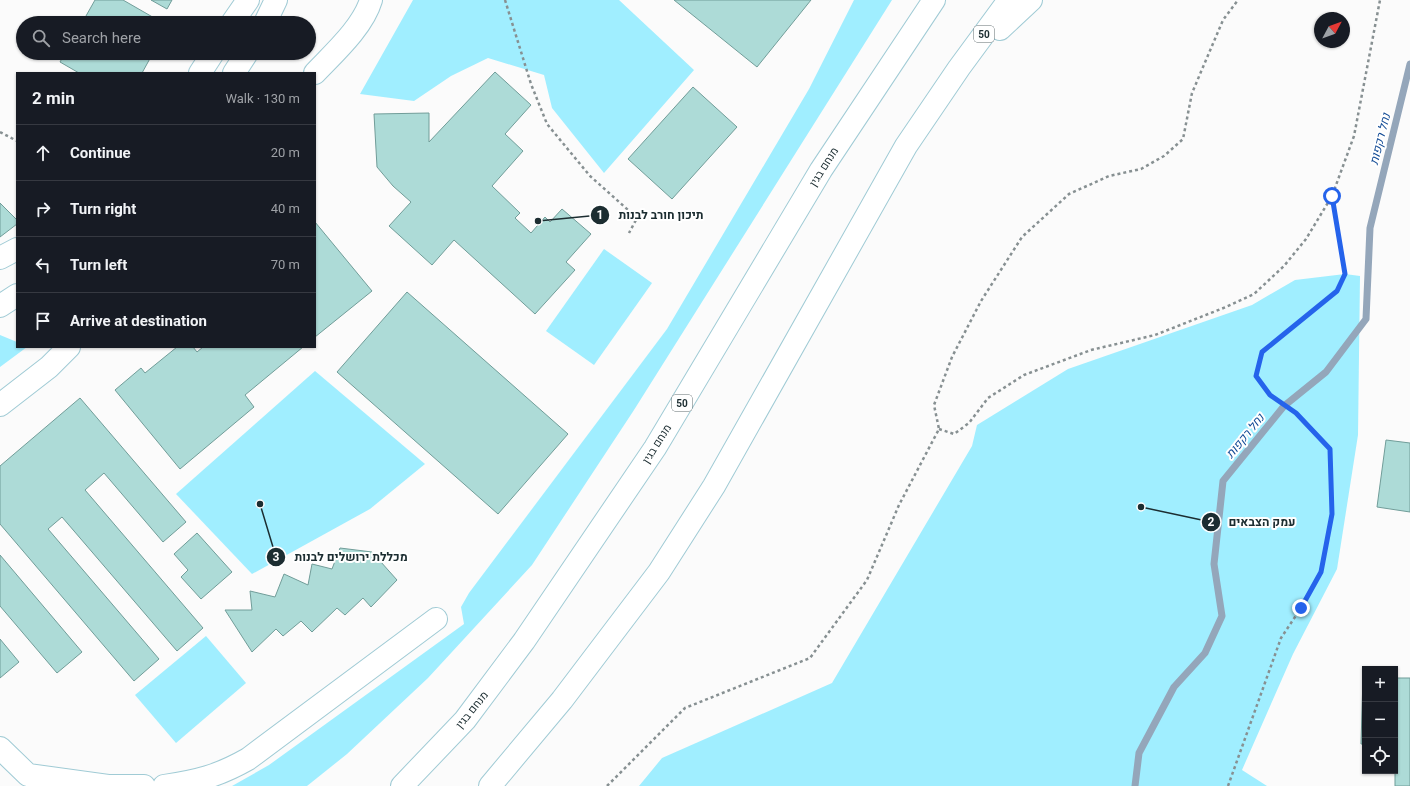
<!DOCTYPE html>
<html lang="en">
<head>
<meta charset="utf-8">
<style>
  :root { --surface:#171b24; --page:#242831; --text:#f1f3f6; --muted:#9ea1a6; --line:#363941 }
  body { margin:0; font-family:Roboto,Heebo,sans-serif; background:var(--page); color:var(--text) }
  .controls { position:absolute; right:12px; bottom:12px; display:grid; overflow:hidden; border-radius:0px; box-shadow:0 1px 3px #0004 }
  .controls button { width:36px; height:36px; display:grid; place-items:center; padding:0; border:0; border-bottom:1px solid var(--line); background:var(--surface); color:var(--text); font:20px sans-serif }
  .compass { position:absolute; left:1314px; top:12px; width:36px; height:36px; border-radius:50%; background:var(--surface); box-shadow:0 1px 3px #0004; rotate:49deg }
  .stop { position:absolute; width:12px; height:12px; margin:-9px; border:3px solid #2563eb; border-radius:50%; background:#fff }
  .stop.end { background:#2563eb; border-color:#fff; box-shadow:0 1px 4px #0008 }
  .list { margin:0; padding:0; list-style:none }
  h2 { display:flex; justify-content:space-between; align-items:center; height:52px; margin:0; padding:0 16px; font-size:17px }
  h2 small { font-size:13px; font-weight:400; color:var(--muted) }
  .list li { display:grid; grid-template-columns:26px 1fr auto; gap:12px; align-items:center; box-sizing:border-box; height:56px; padding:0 16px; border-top:1px solid var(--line) }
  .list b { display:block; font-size:15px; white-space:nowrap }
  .list em { font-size:13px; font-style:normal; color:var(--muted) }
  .icon { flex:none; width:22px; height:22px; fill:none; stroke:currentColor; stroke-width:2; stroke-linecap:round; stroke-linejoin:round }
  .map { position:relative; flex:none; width:1410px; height:786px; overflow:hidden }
  .search { position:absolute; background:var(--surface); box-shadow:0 1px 3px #0004; left:16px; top:16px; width:300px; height:44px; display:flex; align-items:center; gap:10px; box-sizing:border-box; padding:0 14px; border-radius:22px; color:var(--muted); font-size:15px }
  .panel { position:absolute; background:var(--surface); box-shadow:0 1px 3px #0004; left:16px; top:72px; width:300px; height:276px; border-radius:0px }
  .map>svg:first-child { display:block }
  .green { fill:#a0eeff }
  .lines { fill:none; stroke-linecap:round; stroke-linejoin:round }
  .stream { stroke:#94a6ba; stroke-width:7 }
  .building { fill:#addbd7; stroke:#719d99 }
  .minor-casing { stroke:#a0cbd5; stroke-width:24 }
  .highway-casing { stroke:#a0cbd5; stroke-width:24 }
  .path { stroke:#879092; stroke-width:2.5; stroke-dasharray:3 3; stroke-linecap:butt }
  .minor { stroke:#fff; stroke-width:22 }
  .highway { stroke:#fff; stroke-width:22 }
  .route { stroke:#2563eb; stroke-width:5 }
  .labels { text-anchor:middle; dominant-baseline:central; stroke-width:4; stroke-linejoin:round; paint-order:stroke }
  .shield { fill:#fff; stroke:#606c6f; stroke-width:1 }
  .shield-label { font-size:10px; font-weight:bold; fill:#1c2d31 }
  .street-label { font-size:11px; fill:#1c2d31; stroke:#fff }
  .water-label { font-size:12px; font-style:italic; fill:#114a95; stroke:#fff }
  .leader { fill:none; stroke:#1c2d31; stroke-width:1.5 }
  .callout-dot { fill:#1c2d31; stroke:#fff; stroke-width:1.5 }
  .mark-label { font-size:12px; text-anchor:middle; font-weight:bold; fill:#fff }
  .callout-label { font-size:12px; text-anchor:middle; font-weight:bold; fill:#1c2d31; stroke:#fff; stroke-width:4; stroke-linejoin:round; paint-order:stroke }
</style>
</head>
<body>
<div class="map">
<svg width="1410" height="786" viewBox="0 0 1410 786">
  <rect width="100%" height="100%" fill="#fbfbfb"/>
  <!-- green -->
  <g class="green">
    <polygon points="413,0 619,0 694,70 604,173 552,108 544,75 488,58 451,76 414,101 360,94"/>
    <polygon points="854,0 892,0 634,410 532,565 428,678 347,754 307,786 232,786 269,765 464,624 461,607 469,593 667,329 809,89"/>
    <polygon points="604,249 652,283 594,365 546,331"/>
    <polygon points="1345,274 1360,276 1358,435 1337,569 1293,654 1242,770 1267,786 639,786 662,758 832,683 972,446 977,425 1068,369 1252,305 1295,280"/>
    <polygon points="0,335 17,342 17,347 27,347 0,367"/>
    <polygon points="315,371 425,464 370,509 252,574 176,494"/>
    <polygon points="206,636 246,683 176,743 135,695"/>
  </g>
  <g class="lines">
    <!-- stream -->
    <polyline class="stream" points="1135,786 1139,753 1174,687 1205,653 1222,616 1214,564 1223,481 1284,406 1326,372 1366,319 1370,228 1410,64"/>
  </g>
  <!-- building -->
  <g class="building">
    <polygon points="95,0 123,0 163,23 82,23"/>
    <polygon points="151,0 172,0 167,9"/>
    <polygon points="674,0 811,0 757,67"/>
    <polygon points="65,53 153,53 142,73 79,73 60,62"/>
    <polygon points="495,72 531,105 505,134 523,151 492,186 520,213 515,218 531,233 545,217 550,222 562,209 591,234 566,262 575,270 535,314 454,240 432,265 389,226 411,202 393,186 377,167 374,114 429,113 429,142"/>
    <polygon points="693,87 737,127 672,199 628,159"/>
    <polygon points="0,203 17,220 17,224 0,237"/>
    <polygon points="315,222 372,291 315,337"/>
    <polygon points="407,292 568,434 498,514 337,372"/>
    <polygon points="177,347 193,347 197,352 203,347 303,347 245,395 254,407 180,469 115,390 141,368 145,373"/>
    <polygon points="80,398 186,522 163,542 104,473 85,490 203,628 177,651 62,517 48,529 159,659 134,681 0,524 0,466"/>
    <polygon points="1386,440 1410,443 1410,512 1377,507"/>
    <polygon points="197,533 232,572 201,599 181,577 188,570 174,554"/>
    <polygon points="340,548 372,552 397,580 371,607 363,598 345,615 337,608 312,632 301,621 283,636 276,629 252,652 225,610 252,610 250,591 275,597 284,574 308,585 312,564 332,569"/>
    <polygon points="0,555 82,652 57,673 0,606"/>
    <polygon points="0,639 19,662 0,678"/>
    <polygon points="1363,677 1365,677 1365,744 1361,744"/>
    <rect x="1395" y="678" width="15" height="108"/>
  </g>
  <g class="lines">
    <!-- minor casing -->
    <g class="minor-casing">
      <g id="minor">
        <polyline points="232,23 248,0"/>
        <polyline points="265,23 276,0"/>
        <polyline points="200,73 213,53"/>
        <polyline points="234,73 247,53"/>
        <path d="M 315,73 C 334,53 363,27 371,0"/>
        <polyline points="0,258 17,249"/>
        <polyline points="0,306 17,295"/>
        <polyline points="0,405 49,367 69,347"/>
        <polyline points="0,748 28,775 108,786 144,786"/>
        <path d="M 164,786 C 198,781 218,776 248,759 L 436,619"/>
      </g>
    </g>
    <!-- highway casing -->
    <g class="highway-casing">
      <g id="highway">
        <polyline points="1000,29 1031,0"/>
        <polyline points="402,786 465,720 524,641 655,448 821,170 934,0"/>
        <polyline points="490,786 562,700 659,572 714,486 906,146 959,68 1009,0"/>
      </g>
    </g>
    <!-- path -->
    <g class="path">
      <polyline points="505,0 531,84 547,124 590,176 637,218 629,233"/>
      <polyline points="0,132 17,141"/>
      <polyline points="939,429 954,434 969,423 988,398 1024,375 1091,350 1155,335 1226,307 1254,294 1284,266 1306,239 1332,196 1354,136 1380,0"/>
      <polyline points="607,786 685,708 810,658 867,580 899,505 939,429 934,405 952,357 981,301 1022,237 1069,194 1109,176 1141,169 1164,156 1183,139 1192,93 1223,20 1238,0"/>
      <polyline points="1228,786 1281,638 1301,608 1321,572 1332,514 1330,449 1296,413 1270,395 1256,376 1262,352 1337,291 1345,274 1332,196"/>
    </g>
    <!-- minor -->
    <use href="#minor" class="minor"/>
    <!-- highway -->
    <use href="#highway" class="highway"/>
  </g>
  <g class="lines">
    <!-- route -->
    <polyline class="route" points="1301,608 1321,572 1332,514 1330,449 1296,413 1270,395 1256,376 1262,352 1337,291 1345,274 1332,196"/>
  </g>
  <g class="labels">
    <!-- shield labels -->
    <g class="shield">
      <rect x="974" y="26" width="20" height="16" rx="3"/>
      <rect x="672" y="395" width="20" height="16" rx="3"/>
    </g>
    <g class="shield-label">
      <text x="984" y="34">50</text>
      <text x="682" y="403">50</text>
    </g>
    <!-- street labels -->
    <g class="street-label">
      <text transform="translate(824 167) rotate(-58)">מנחם בגין</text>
      <text transform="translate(657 444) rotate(-58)">מנחם בגין</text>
      <text transform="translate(472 710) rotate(-51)">מנחם בגין</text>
    </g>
    <!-- water labels -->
    <g class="water-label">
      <text transform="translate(1380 139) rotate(-76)">נחל רקפות</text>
      <text transform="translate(1245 436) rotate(-51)">נחל רקפות</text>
    </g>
  </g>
  <!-- callouts -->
  <path class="leader" d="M538 221L600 215M1141 507L1211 522M260 504L276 557"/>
  <g class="callout-dot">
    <circle cx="538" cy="221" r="4"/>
    <circle cx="1141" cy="507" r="4"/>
    <circle cx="260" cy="504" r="4"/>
    <circle cx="600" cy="215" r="10"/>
    <circle cx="1211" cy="522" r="10"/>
    <circle cx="276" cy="557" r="10"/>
  </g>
  <g class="mark-label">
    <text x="600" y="219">1</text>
    <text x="1211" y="526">2</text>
    <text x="276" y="561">3</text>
  </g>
  <g class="callout-label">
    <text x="661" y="219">תיכון חורב לבנות</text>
    <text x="1262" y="526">עמק הצבאים</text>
    <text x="351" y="561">מכללת ירושלים לבנות</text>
  </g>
</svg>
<div class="controls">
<button>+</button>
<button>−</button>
<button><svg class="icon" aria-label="locate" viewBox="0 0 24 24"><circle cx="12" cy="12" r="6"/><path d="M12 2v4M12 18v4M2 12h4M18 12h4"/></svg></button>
</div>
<svg class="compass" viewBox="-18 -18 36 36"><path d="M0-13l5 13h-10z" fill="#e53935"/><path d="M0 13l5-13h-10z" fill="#9ea1a6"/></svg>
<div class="stop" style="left:1332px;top:196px"></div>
<div class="stop end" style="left:1301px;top:608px"></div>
<div class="search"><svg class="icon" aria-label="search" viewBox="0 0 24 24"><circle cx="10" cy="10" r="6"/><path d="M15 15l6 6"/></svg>Search here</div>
<section class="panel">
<h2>2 min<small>Walk · 130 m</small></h2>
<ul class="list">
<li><svg class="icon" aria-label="ahead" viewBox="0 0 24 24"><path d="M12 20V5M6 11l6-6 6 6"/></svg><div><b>Continue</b></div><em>20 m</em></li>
<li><svg class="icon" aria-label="right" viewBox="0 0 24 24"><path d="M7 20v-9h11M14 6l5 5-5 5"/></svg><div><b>Turn right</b></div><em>40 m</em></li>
<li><svg class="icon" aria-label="left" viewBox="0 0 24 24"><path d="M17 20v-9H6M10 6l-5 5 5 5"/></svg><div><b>Turn left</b></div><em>70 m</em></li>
<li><svg class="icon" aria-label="arrive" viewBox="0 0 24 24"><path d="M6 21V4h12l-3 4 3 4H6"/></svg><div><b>Arrive at destination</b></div></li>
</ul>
</section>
</div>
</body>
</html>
